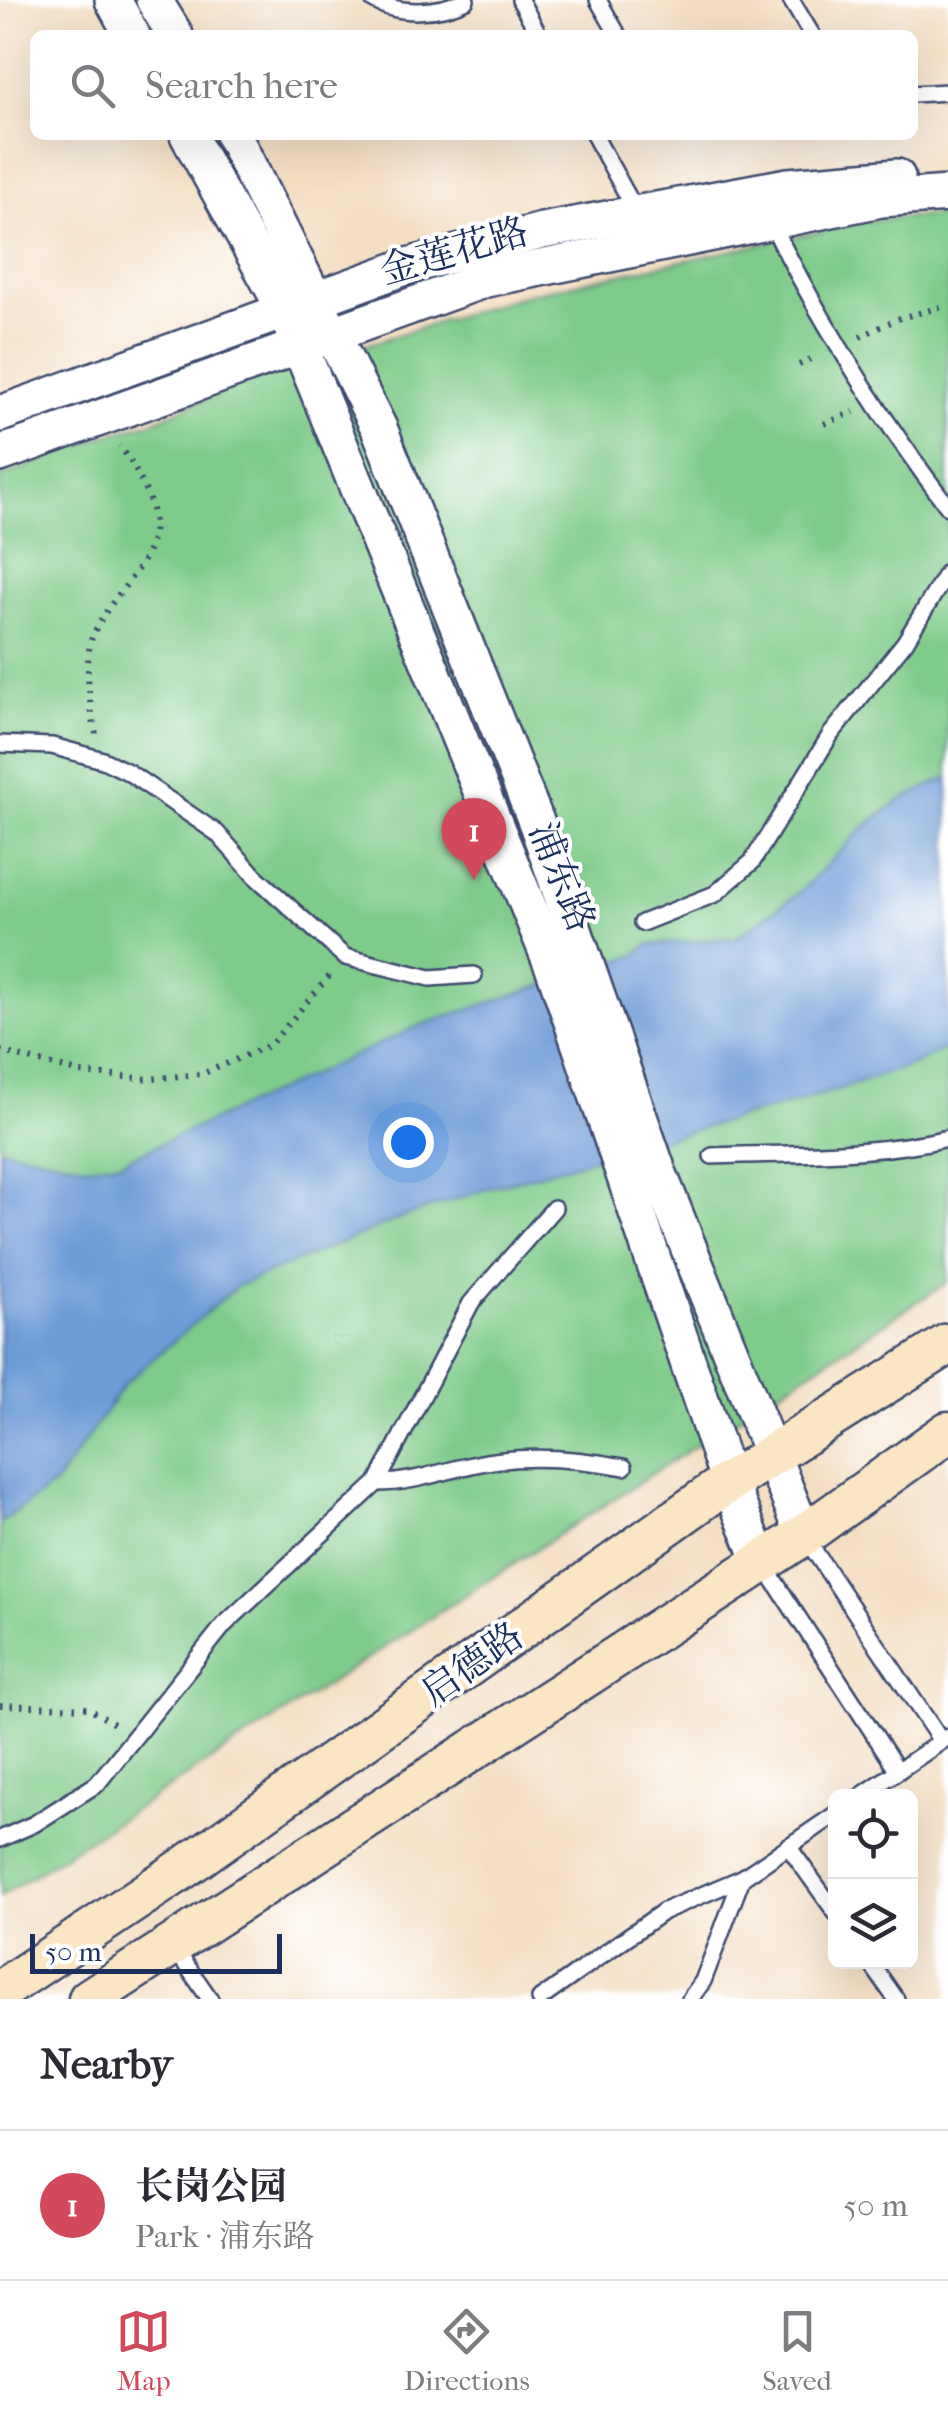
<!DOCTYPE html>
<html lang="en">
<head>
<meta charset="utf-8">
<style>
  :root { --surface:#fff; --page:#f2f2f3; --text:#2b2b33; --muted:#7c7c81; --line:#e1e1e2; --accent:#d1495b }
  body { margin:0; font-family:"IM FELL French Canon","Noto Serif SC",serif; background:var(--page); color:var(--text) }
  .controls { position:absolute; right:30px; bottom:30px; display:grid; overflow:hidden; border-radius:15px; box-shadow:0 10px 40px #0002 }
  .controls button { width:90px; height:90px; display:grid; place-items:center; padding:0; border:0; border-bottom:2px solid var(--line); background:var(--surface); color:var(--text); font:50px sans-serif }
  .scale { position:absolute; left:30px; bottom:25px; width:252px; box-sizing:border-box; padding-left:10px; border:5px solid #1b2f5e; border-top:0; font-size:28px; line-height:35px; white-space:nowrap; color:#1b2f5e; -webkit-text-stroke:8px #fff; paint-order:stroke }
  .you { position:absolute; left:408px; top:1142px; width:35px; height:35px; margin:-25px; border:8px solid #fff; border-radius:50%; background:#1a73e8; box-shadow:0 0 0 15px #1a73e833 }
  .badge { display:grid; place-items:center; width:65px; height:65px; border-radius:50%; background:var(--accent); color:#fff; font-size:32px; font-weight:700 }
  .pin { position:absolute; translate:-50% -82px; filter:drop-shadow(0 2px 5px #0008) }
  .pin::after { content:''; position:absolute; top:52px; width:35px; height:30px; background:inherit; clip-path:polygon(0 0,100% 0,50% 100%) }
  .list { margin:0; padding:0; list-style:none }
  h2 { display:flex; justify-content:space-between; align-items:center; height:130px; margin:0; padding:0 40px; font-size:42px }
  h2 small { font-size:32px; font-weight:400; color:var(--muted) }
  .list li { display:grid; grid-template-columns:65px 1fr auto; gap:30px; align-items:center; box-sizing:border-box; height:150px; padding:0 40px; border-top:2px solid var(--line) }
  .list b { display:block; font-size:38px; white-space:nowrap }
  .list p { margin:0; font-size:32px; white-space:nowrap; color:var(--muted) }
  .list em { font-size:32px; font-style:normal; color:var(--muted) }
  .icon { flex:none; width:55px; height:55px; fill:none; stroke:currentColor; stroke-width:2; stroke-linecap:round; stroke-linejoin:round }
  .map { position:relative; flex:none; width:948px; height:1999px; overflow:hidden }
  .search { position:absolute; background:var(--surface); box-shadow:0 10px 40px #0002; left:30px; right:30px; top:30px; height:110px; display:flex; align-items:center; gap:25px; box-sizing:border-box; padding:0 35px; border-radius:15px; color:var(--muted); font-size:38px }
  .sheet { height:280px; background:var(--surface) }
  nav { display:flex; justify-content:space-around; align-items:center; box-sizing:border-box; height:140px; border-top:2px solid var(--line); background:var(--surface); font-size:28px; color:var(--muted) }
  nav a { display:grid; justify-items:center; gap:5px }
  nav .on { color:var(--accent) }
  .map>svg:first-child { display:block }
  .green { fill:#7fcb89; stroke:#4d7d74; stroke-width:2.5 }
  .water { fill:#6d9bd6; stroke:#44659a; stroke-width:2.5 }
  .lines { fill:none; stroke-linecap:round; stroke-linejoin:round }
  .service-casing { stroke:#3c496d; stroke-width:20 }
  .tertiary-casing { stroke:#3c496d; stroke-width:40 }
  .secondary-casing { stroke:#3c496d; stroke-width:45 }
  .path { stroke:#3c496d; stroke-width:6; stroke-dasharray:2.5 8; stroke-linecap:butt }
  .service { stroke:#fff; stroke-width:15 }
  .tertiary { stroke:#fff; stroke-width:35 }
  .secondary { stroke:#fbe6c3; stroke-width:40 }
  .labels { text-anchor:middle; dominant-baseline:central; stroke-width:8; stroke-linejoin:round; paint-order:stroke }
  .street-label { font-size:38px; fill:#1b2f5e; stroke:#fff }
</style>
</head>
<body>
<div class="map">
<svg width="948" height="1999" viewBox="0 0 948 1999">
  <rect width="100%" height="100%" fill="#fff"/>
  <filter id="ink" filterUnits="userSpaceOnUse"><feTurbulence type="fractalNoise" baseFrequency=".01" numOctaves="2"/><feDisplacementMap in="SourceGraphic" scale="20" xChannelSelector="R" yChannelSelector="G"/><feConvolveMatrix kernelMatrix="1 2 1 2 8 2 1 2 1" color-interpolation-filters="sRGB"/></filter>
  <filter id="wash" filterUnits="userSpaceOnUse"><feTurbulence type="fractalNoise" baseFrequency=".0048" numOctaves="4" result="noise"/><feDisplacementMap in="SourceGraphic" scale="40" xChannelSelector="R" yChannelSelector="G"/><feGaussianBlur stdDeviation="2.25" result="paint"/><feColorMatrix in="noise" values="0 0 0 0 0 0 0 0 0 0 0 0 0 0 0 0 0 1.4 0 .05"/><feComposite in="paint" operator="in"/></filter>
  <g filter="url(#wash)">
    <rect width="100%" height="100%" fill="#f4dec2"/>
    <!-- green -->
    <polygon class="green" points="948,214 948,1282 0,1897 0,477 109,434 149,423 233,387 531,293 874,220"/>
    <!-- water -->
    <polygon class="water" points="948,777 948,1046 917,1063 835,1091 492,1187 398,1219 237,1286 125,1383 56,1483 0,1523 0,1148 87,1166 121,1162 421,1025 634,956 648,945 735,938 800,892 862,829 899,801"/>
  </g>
  <g filter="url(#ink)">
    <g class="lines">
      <!-- service casing -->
      <g class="service-casing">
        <g id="service">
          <path d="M 373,0 C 399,16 439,13 466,0"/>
          <polyline points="520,0 539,35"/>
          <polyline points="598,0 618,35"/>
          <polyline points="791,0 812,35"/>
          <polyline points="913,94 948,92"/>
          <polyline points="594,135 637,213"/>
          <path d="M 771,222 C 821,324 880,417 948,507"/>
          <polyline points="0,744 52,746 103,760 128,772 217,833 255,876 345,957 430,978 474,975"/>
          <polyline points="642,923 715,894 752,862 831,734 905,642 948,571"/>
          <path d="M 712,1156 C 791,1153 871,1156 948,1138"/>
          <path d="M 377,1483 C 412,1483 443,1471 476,1464 C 525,1454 576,1458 624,1467"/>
          <polyline points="805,1537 941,1741"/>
          <polyline points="764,1565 898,1771"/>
          <polyline points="861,1796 948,1737"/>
          <polyline points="0,1839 34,1824 97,1784 224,1625 377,1483 471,1303 554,1208"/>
          <polyline points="788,1846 836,1913"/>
          <polyline points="173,1946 210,1999"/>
          <polyline points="870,1962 896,1999"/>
          <polyline points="540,1999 664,1911 742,1878 836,1814"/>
          <polyline points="690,1999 703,1981 742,1878"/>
        </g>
      </g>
      <!-- tertiary casing -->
      <g class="tertiary-casing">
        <g id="tertiary">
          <polyline points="113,0 132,35"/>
          <polyline points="154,0 175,35"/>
          <polyline points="188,135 285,310 555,972 729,1482 761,1561"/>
          <polyline points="233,135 379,428 537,824 659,1174 804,1535"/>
          <polyline points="0,414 408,266 542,231 788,186 897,177"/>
          <polyline points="0,454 486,279 881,199 948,194"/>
        </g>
      </g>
      <!-- secondary casing -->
      <g class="secondary-casing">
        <g id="secondary">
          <polyline points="0,1991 181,1870 718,1489 948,1344"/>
          <polyline points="89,1999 804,1535 948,1432"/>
        </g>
      </g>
      <!-- path -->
      <g class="path">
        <polyline points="860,337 897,319 948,305"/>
        <polyline points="799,365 817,356"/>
        <polyline points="824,424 854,412"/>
        <path d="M 96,734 C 90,710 83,658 93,635 C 118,579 178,554 143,485 C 136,471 130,458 119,446"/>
        <polyline points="0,1051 81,1073 149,1079 202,1074 270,1045 332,973"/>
        <polyline points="0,1705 88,1708 114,1724"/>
      </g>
      <!-- service -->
      <use href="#service" class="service"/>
      <!-- tertiary -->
      <use href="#tertiary" class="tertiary"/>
      <!-- secondary -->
      <use href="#secondary" class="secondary"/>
    </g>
  </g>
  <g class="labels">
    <!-- street labels -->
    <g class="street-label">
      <text transform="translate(454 251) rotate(-16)">金莲花路</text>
      <text transform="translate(562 877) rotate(68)">浦东路</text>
      <text transform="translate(472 1664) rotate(-35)">启德路</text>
    </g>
  </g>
</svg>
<div class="controls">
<button><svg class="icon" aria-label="locate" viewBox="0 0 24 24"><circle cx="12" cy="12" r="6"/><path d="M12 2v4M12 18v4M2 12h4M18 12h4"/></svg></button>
<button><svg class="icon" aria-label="layers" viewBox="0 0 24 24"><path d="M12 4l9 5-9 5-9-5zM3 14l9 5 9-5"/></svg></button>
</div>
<div class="scale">50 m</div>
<div class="you"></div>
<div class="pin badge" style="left:474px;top:880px">1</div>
<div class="search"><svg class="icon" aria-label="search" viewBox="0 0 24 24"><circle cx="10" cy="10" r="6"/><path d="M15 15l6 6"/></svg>Search here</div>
</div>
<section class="sheet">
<h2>Nearby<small></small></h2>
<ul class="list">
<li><span class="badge">1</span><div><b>长岗公园</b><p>Park · 浦东路</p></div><em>50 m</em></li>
</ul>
</section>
<nav>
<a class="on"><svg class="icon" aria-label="map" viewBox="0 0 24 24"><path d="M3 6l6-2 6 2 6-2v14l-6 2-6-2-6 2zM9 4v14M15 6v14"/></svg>Map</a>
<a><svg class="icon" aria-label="directions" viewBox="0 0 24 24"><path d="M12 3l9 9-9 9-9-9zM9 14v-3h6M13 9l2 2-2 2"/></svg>Directions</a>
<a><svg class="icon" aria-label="saved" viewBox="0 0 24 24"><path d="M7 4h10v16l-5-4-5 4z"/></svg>Saved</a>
</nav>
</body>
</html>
